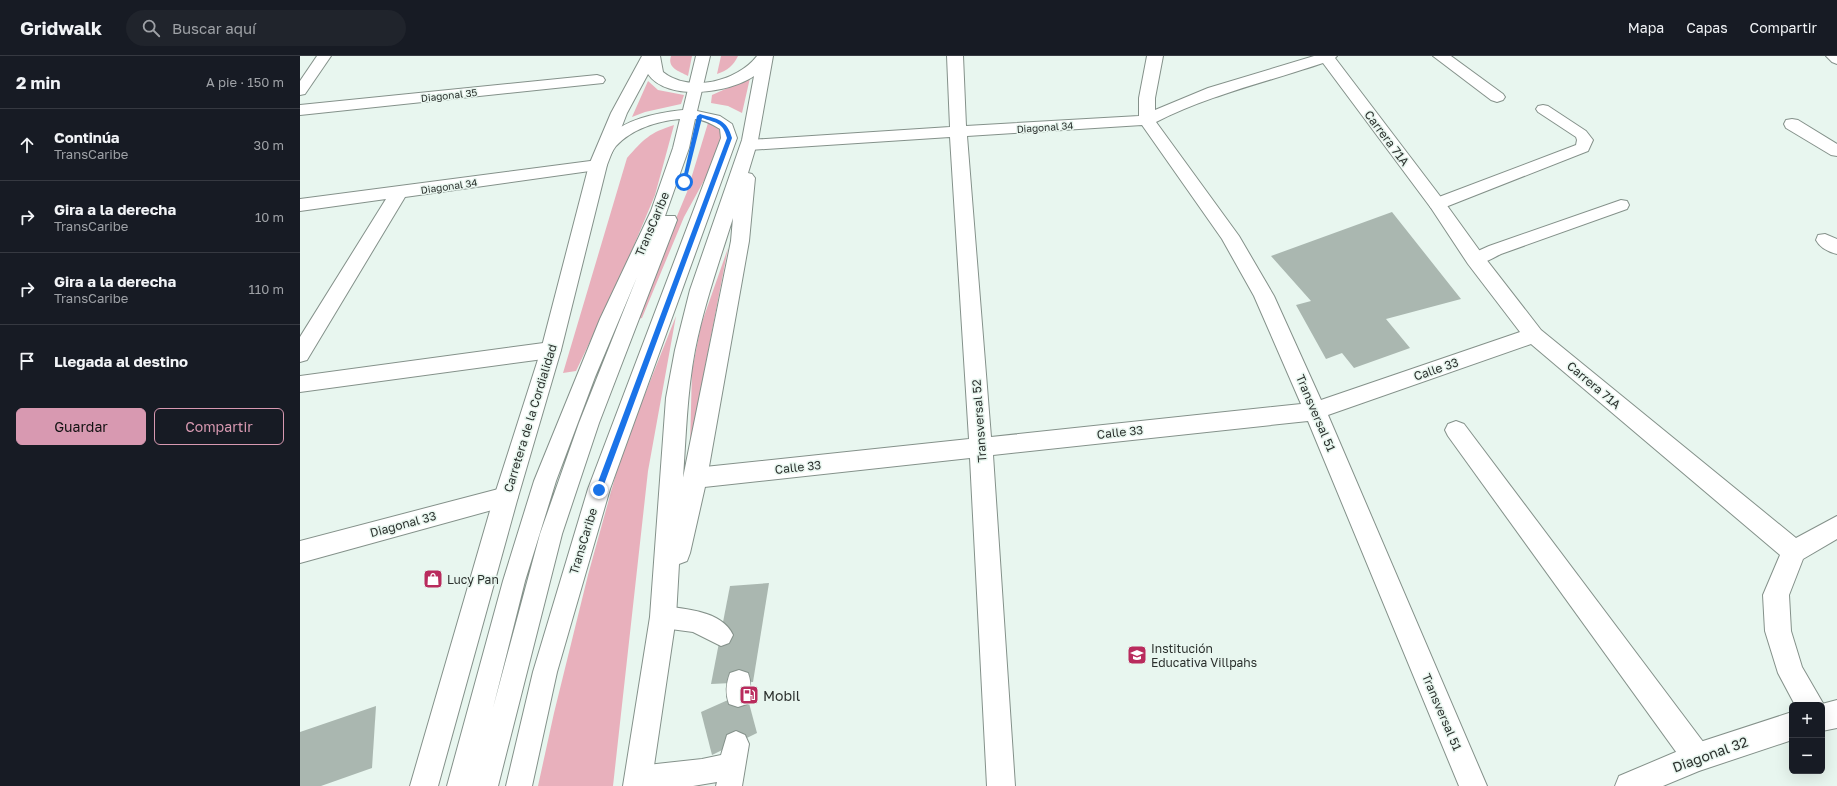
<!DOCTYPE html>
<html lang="es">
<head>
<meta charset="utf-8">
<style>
  :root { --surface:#171b24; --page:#20242c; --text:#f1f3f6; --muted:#9ea1a6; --line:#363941; --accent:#d899b1 }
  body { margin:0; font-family:"Golos Text",sans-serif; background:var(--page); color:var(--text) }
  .controls { position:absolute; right:12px; bottom:12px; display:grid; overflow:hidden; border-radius:6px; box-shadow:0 4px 16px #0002 }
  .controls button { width:36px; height:36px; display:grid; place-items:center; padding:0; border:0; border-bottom:1px solid var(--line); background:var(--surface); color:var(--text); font:20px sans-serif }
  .stop { position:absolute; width:12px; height:12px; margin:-9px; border:3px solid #1a73e8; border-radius:50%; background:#fff }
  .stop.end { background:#1a73e8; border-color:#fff; box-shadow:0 1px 4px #0008 }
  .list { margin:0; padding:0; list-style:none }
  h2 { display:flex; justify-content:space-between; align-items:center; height:52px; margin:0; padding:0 16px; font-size:17px }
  h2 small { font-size:13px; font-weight:400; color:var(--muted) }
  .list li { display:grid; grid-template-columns:26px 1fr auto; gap:12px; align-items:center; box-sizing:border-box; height:72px; padding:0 16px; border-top:1px solid var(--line) }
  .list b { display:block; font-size:15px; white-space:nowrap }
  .list p { margin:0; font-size:13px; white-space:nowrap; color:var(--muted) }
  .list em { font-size:13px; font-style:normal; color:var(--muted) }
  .actions { display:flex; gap:8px; padding:12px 16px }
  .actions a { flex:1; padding:9px 0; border:1px solid var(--accent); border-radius:6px; text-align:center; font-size:14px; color:var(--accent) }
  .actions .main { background:var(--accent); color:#111 }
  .icon { flex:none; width:22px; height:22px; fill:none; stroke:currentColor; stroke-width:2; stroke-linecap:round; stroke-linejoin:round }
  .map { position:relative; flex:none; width:1537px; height:730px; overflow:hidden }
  header { display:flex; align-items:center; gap:24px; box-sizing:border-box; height:56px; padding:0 20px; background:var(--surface); border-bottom:1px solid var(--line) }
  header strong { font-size:19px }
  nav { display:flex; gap:22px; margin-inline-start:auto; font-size:14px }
  .search { width:280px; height:36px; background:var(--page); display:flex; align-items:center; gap:10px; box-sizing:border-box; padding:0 14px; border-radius:22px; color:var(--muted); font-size:15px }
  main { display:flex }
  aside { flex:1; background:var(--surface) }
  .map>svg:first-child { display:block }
  .green { fill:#e8b0bc }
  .building { fill:#aab7b0 }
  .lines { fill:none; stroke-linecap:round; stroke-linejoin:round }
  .service-casing { stroke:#84918a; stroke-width:2 }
  .pedestrian-casing { stroke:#84918a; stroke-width:2 }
  .minor-casing { stroke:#84918a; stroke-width:2 }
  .tertiary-casing { stroke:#84918a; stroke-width:2 }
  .trunk-casing { stroke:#84918a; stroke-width:2 }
  .service { fill:#fff; fill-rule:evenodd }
  .pedestrian { fill:#fff; fill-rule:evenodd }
  .minor { fill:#fff; fill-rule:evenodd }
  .tertiary { fill:#fff; fill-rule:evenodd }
  .trunk { fill:#fff; fill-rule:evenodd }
  .route { fill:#1a73e8 }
  .labels { text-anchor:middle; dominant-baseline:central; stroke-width:3; stroke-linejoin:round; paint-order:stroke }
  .far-street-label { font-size:10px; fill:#2b302d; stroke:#e8f6ef }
  .street-label { font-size:12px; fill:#2b302d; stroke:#e8f6ef }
  .poi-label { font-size:12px; fill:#2b302d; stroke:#e8f6ef; text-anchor:start }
  .near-poi-label { font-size:14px; fill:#2b302d; stroke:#e8f6ef; text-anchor:start }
  .near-street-label { font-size:14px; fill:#2b302d; stroke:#e8f6ef }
</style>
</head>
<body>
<header>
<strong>Gridwalk</strong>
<div class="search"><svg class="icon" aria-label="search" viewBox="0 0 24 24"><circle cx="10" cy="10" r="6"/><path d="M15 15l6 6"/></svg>Buscar aquí</div>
<nav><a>Mapa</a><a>Capas</a><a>Compartir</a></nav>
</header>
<main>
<aside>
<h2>2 min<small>A pie · 150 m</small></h2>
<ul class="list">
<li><svg class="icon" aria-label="ahead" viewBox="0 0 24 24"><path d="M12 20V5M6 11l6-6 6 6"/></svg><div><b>Continúa</b><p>TransCaribe</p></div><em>30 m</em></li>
<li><svg class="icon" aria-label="right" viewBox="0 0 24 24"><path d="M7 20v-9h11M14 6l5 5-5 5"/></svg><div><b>Gira a la derecha</b><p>TransCaribe</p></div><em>10 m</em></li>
<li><svg class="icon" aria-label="right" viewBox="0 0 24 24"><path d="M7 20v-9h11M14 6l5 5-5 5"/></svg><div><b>Gira a la derecha</b><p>TransCaribe</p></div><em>110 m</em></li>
<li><svg class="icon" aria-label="arrive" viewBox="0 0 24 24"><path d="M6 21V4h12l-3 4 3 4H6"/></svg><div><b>Llegada al destino</b></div></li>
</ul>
<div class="actions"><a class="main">Guardar</a><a>Compartir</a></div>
</aside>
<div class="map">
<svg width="1537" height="730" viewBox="0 0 1537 730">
  <rect width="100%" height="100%" fill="#e8f6ef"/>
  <!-- green -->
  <g class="green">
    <path d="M 371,0 L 392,0 L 388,20 C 379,15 367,12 371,0 Z"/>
    <path d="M 421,0 L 438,0 C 433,10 428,14 417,18 Z"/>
    <polygon points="450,22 442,57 428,50 411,47 412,39"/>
    <polygon points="348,25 358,34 384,39 381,48 345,56 332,61"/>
    <polygon points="408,67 418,70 424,88 384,161 342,262 334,264 387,136"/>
    <path d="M 374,69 L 355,139 L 322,218 L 276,315 L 263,317 L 327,102 C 344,83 349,77 374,69 Z"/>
    <polygon points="428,192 390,389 392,315 401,269"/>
    <polygon points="376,260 348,415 313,730 238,730 254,657 288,519 322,396"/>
  </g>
  <!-- building -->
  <g class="building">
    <polygon points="1092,156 1161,243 1086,263 1110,292 1054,312 1042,297 1026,303 996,249 1011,245 971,200"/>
    <polygon points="469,527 453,626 411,628 430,530"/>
    <polygon points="446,636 457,677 412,699 401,656"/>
    <polygon points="76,650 72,712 21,730 0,730 0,676"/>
  </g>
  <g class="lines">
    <!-- service casing -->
    <g class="service-casing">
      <g id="service">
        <polygon points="17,0 31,0 5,38 0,39 0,25"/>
        <path d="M 396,0 L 410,0 L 397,55 L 420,60 L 432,68 L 437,82 L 310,433 L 257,616 L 232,730 L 206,730 L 233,616 L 288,433 L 421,82 L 420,73 C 412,68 405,64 395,63 L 389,92 L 365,160 L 375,160 L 377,164 L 299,367 L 262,478 L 198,730 L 147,730 L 203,525 L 234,425 L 300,263 L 351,155 L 373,92 L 380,63 C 357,65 332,73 316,90 C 312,95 310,101 306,106 L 301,108 L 296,106 L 293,103 C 297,97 299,89 304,84 C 324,63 356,57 383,54 ZM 337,221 L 279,367 L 240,478 L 193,652 L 225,525 L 256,425 L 295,321 Z"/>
        <polygon points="1243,49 1248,50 1286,75 1293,84 1288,95 1143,152 1137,153 1131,152 1129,148 1131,144 1276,89 1277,84 1276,81 1238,56 1236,53 1238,50"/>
        <path d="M 1321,144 L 1327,145 L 1329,149 L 1327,153 L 1201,198 C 1191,203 1180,210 1169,207 L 1166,203 L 1169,199 L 1189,190 Z"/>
        <path d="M 363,550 C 386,553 422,555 433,579 L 429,587 L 421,590 L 393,576 L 363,572 L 355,569 L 351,561 L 355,553 Z"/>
        <path d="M 439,614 L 448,617 C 452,628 451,637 447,648 L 438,651 L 429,648 C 425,637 426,628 430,617 Z"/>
        <polygon points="436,675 445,679 449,688 442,730 416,730 417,726 393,730 328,730 325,723 329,714 338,710 402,703 421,699 427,679"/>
      </g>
    </g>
    <!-- pedestrian casing -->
    <g class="pedestrian-casing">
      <polygon id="pedestrian" points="251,286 258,288 261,294 258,300 251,302 0,336 0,320"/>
    </g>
    <!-- minor casing -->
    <g class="minor-casing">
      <g id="minor">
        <path d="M 647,0 L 663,0 L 666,70 L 839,60 L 839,42 L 847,0 L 863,0 L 855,42 L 855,54 L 908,32 L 1014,0 L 1037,0 L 1035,2 L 1143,144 L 1182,198 L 1241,274 L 1496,482 L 1537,460 L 1537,483 L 1503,503 L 1489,539 L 1491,575 L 1502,611 L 1524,649 L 1522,653 L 1522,649 L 1495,649 L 1478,617 L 1465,575 L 1463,539 L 1480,499 L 1231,288 L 1028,359 L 1187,730 L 1159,730 L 1008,365 L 693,399 L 715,730 L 687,730 L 670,402 L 395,432 L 387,429 L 383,422 L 387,415 L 395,412 L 669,383 L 650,81 L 449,94 L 443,93 L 441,89 L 443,85 L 449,84 L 650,71 ZM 1023,7 L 1131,152 L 1168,208 L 1220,276 L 1021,344 L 974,240 L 939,180 L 856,66 C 909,39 967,26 1023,7 ZM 842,69 L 922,183 L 954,240 L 1001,348 L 691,381 L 667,80 Z"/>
        <polygon points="1133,0 1151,0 1203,38 1205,41 1203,44 1197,46 1191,44"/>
        <polygon points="1526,0 1537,0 1537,8 1532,6"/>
        <polygon points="297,19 303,21 305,24 303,27 0,59 0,49"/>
        <polygon points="1492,63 1498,64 1537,88 1537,100 1531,99 1486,72 1484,68 1486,64"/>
        <polygon points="298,104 304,105 307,109 304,113 105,141 7,304 0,306 0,281 86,143 0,155 0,143"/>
        <path d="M 1525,178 L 1537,183 L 1537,198 C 1529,196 1520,192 1516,184 L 1518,179 Z"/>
        <polygon points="1156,365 1164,368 1407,691 1411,701 1407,711 1397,715 1387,711 1148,380 1145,374 1148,368"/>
        <polygon points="206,431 214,434 218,441 214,448 0,507 0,485"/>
      </g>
    </g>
    <!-- tertiary casing -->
    <g class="tertiary-casing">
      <g id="tertiary">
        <polygon points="1537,644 1537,672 1522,675 1522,649 1518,649"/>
        <polygon points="1492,656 1492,684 1399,715 1363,730 1315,730 1319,720 1397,687"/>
      </g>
    </g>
    <!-- trunk casing -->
    <g class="trunk-casing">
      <path id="trunk" d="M 342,0 L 360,0 L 363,16 C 389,37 437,26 457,0 L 473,0 L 458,84 L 448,117 L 452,118 L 455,122 L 449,185 L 407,422 L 390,497 L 387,505 L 379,508 L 376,561 L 351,730 L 323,730 L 350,561 L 366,342 L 375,294 L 390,234 L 442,84 L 454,20 C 430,37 367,46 348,18 L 327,57 L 307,109 L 261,294 L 218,441 L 138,730 L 110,730 L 194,441 L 241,294 L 289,109 L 311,57 ZM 433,162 L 431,185 L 383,422 C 386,379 387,337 395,294 C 404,249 419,206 433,162 Z"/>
    </g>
    <!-- service -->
    <use href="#service" class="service"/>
    <!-- pedestrian -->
    <use href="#pedestrian" class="pedestrian"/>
    <!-- minor -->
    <use href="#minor" class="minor"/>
    <!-- tertiary -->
    <use href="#tertiary" class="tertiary"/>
    <!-- trunk -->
    <use href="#trunk" class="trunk"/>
  </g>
  <!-- route -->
  <path class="route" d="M 400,58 C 417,63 427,63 432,82 L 302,434 L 299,436 L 295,434 L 427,82 C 423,66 416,67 402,62 L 386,126 L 382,127 L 397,60 Z"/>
  <!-- icons -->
  <defs>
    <g id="shop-square" transform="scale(1)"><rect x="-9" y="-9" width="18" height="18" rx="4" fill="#b92b5d" stroke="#e8f6ef"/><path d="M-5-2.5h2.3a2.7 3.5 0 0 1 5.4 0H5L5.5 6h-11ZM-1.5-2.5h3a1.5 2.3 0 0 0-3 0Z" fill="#fff"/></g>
    <g id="school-square" transform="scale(1)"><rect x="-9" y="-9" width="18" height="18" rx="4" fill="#b92b5d" stroke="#e8f6ef"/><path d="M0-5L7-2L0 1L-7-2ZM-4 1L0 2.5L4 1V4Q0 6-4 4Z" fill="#fff"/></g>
    <g id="fuel-square" transform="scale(1)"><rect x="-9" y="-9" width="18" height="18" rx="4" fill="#b92b5d" stroke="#e8f6ef"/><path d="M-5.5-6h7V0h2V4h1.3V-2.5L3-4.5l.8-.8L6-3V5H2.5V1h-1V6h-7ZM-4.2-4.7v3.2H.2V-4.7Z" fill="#fff"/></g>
  </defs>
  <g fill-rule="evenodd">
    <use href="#shop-square" x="133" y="523"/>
    <use href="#school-square" x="837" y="599"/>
    <use href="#fuel-square" x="449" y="639"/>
  </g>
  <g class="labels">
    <!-- far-street labels -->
    <g class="far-street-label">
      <text transform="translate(149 39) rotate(-6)">Diagonal 35</text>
      <text transform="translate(745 71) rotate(-4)">Diagonal 34</text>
      <text transform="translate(149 130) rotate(-8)">Diagonal 34</text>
    </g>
    <!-- street labels -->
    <g class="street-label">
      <text transform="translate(1087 82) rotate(53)">Carrera 71A</text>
      <text transform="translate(352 168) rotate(-67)">TransCaribe</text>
      <text transform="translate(1136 313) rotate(-19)">Calle 33</text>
      <text transform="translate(1294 329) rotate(40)">Carrera 71A</text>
      <text transform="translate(1016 357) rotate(67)">Transversal 51</text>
      <text transform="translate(230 362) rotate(-73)">Carretera de la Cordialidad</text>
      <text transform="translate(679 365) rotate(-94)">Transversal 52</text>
      <text transform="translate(820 376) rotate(-6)">Calle 33</text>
      <text transform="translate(498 411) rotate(-6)">Calle 33</text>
      <text transform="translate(103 468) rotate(-15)">Diagonal 33</text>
      <text transform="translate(283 485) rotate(-73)">TransCaribe</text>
      <text transform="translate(1142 656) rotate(67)">Transversal 51</text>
    </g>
    <!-- poi labels -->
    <g class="poi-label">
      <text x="147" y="523">Lucy Pan</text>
      <text x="851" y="592">Institución<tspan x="851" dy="14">Educativa Villpahs</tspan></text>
    </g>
    <!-- near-poi labels -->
    <g class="near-poi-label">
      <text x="463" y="639">Mobil</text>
    </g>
    <!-- near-street labels -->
    <g class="near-street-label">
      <text transform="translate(1410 698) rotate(-20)">Diagonal 32</text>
    </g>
  </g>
</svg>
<div class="controls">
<button>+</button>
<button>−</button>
</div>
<div class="stop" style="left:384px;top:126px"></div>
<div class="stop end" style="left:299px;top:434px"></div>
</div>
</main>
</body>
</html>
